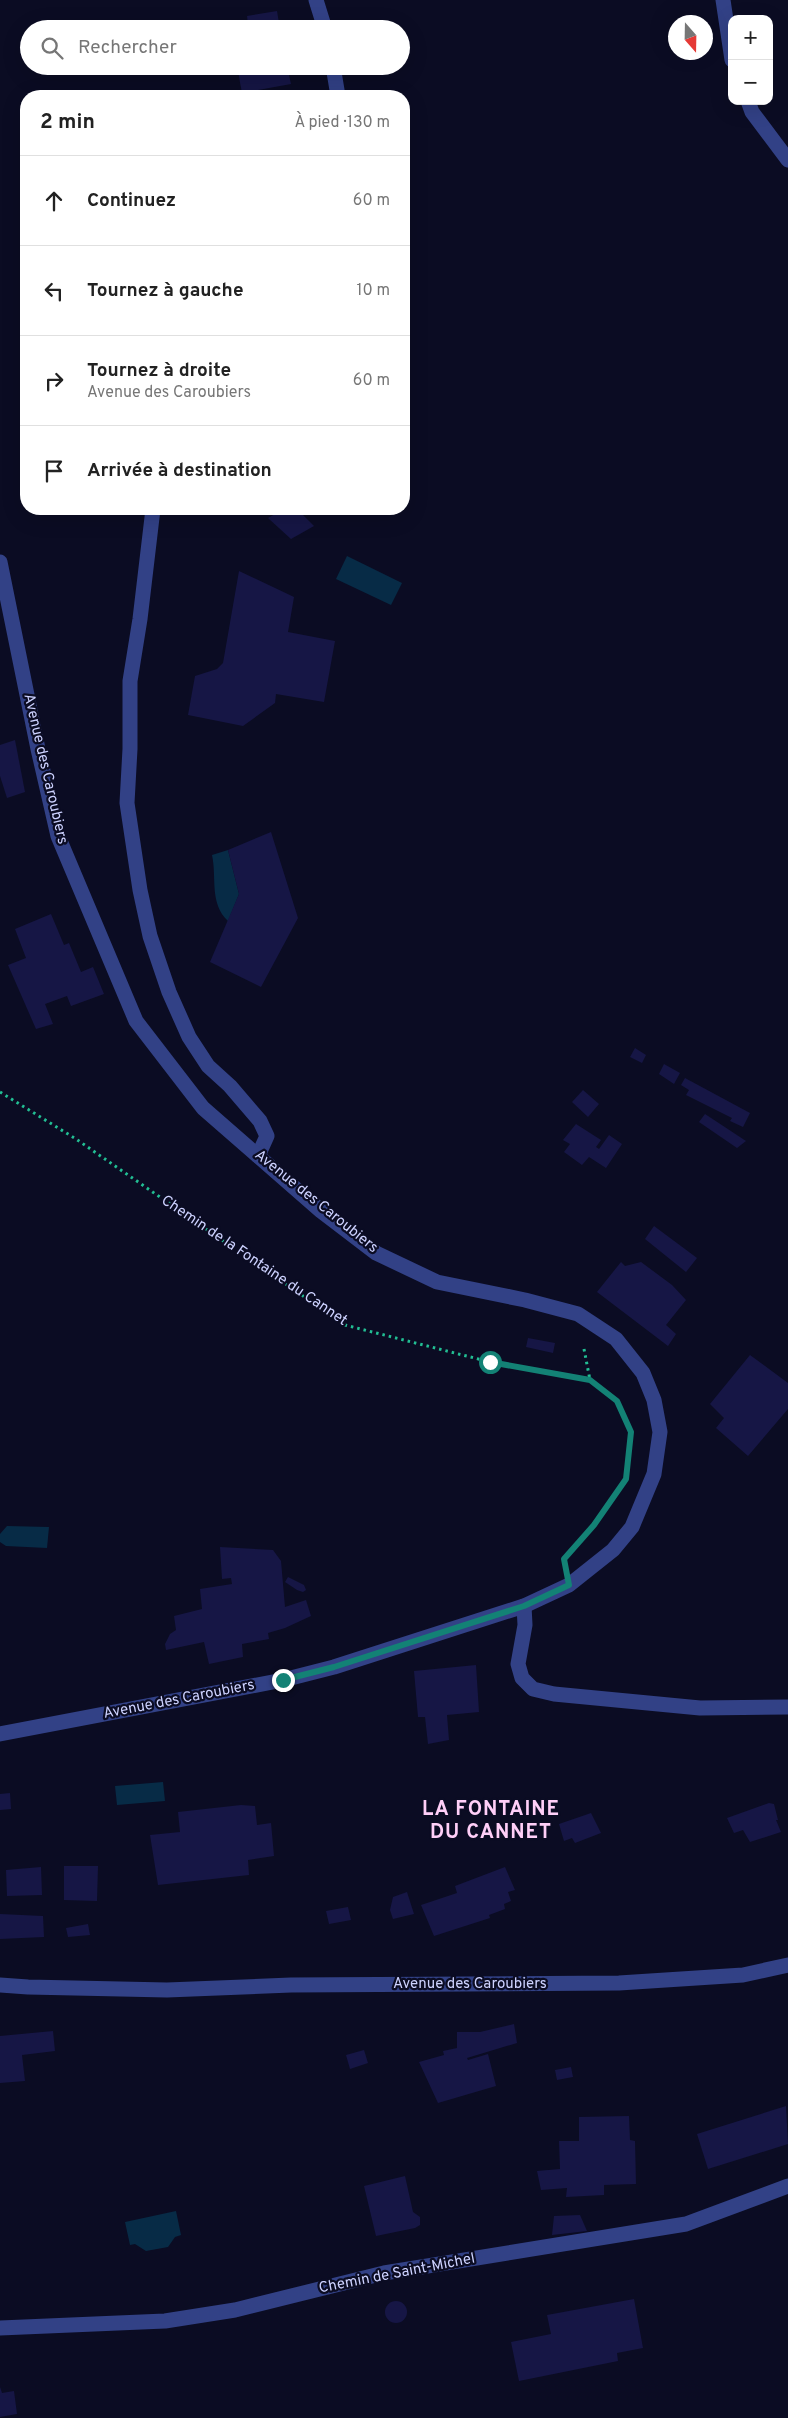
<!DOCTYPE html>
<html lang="fr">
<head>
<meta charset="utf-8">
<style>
  :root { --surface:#fff; --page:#f2f2f2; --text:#222; --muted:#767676; --line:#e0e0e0 }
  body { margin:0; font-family:Overpass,sans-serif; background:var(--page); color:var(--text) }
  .controls { position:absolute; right:15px; top:15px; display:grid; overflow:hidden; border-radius:10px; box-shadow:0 5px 20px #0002 }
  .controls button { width:45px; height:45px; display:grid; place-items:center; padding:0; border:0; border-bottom:1px solid var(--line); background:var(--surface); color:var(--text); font:25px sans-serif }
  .compass { position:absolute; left:668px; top:15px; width:45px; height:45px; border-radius:50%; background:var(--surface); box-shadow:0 5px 20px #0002; rotate:160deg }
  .stop { position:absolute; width:15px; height:15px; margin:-11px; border:4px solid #138275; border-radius:50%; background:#fff }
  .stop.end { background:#138275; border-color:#fff; box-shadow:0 1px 5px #0008 }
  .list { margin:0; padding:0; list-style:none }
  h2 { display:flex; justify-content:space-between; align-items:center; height:65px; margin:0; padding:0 20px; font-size:21px }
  h2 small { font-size:16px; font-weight:400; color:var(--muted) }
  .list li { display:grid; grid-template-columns:32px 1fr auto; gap:15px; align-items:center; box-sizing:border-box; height:90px; padding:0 20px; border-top:1px solid var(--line) }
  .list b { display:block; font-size:19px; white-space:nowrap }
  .list p { margin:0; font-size:16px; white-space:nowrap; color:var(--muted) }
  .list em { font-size:16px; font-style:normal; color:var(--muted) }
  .icon { flex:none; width:28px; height:28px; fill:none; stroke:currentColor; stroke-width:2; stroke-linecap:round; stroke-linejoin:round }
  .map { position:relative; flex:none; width:788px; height:2418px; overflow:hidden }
  .search { position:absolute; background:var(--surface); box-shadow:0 5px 20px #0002; left:20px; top:20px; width:390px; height:55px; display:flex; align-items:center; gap:12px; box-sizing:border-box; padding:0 18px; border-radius:28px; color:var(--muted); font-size:19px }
  .panel { position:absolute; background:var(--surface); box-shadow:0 5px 20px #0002; left:20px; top:90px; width:390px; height:425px; border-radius:20px }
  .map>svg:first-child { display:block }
  .water { fill:#072b46 }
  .building { fill:#161645 }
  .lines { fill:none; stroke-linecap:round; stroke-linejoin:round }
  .path { stroke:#22be93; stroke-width:3; stroke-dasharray:2.5 4; stroke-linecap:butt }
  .minor { stroke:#324186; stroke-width:15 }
  .route { stroke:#138275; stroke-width:6 }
  .labels { text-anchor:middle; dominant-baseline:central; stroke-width:4.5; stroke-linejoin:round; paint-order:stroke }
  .street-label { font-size:15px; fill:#cdd2ff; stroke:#0b0c23 }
  .district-label { font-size:20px; font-weight:bold; letter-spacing:1px; fill:#ffcff8; stroke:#0b0c23 }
</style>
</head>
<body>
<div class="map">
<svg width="788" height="2418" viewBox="0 0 788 2418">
  <rect width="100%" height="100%" fill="#0b0c23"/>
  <!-- water -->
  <g class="water">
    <polygon points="347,556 402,583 391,605 336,579"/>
    <path d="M 228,850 L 239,894 L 228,921 C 209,903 217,878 212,855 Z"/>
    <polygon points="7,1526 49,1527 47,1548 6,1546 0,1542 0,1534"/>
    <polygon points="163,1782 165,1801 117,1805 115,1786"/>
    <polygon points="176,2211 181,2235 175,2237 168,2247 146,2251 135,2244 130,2245 125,2222"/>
  </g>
  <!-- building -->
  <g class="building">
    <polygon points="277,11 280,29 228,29 248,24 247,16"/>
    <polygon points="237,66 287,66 291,84 242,93"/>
    <polygon points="284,509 297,509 314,526 291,539 268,518"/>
    <polygon points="239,571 294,597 288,632 335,641 324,702 276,694 275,703 243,726 188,715 195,676 217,669 223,663"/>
    <polygon points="15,740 25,792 7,798 0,776 0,745"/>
    <polygon points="271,832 298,918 261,987 210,962 239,894 228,850"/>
    <polygon points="51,914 64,945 69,943 81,972 93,967 104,994 71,1006 67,996 45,1004 53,1024 36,1029 8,965 26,958 15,929"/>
    <polygon points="635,1048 646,1055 642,1063 630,1057"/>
    <polygon points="664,1064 680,1073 674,1084 659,1074"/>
    <polygon points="685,1078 750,1113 743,1127 730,1121 732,1118 686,1095 689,1090 681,1085"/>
    <polygon points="583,1090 599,1104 588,1117 572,1102"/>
    <polygon points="705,1114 746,1141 737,1148 699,1122"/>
    <polygon points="576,1124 601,1140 596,1147 599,1149 609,1135 622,1144 606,1168 589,1157 582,1165 564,1152 570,1144 563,1140"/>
    <polygon points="654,1226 697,1258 686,1272 645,1239"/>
    <polygon points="621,1262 625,1266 641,1262 672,1285 686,1300 666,1325 676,1334 668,1346 597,1292"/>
    <polygon points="528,1338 555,1343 553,1353 526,1347"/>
    <polygon points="750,1355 788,1383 788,1409 748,1456 716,1428 724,1418 710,1404"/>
    <polygon points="220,1547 273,1550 281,1561 285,1607 306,1600 311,1616 285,1628 268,1633 269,1639 242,1644 243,1657 209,1664 204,1642 166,1650 165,1644 170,1634 176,1630 174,1616 202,1609 200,1589 232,1584 231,1578 222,1579"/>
    <polygon points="288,1577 304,1585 306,1590 303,1592 297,1590 285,1582"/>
    <polygon points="476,1665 479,1712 447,1715 449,1740 428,1744 425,1717 418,1717 414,1671"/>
    <polygon points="10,1793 11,1809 0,1810 0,1794"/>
    <polygon points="769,1803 774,1804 778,1820 776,1820 781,1832 750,1842 743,1830 734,1833 727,1818"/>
    <polygon points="241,1805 255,1806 257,1825 271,1823 274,1856 248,1860 249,1875 158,1885 150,1835 180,1832 178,1812"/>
    <polygon points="591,1813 601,1833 575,1843 572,1838 564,1841 559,1824"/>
    <polygon points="64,1866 98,1866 97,1901 64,1900"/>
    <polygon points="41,1867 42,1895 7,1896 6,1870"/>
    <polygon points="505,1867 515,1890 508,1892 511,1901 504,1904 505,1909 489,1915 490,1918 434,1936 421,1905 457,1893 455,1886"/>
    <polygon points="407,1892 414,1914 393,1919 390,1910 393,1897"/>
    <polygon points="348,1907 351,1920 329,1924 326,1911"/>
    <polygon points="0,1914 43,1916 44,1937 0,1939"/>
    <polygon points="88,1924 90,1935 68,1937 66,1928"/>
    <polygon points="514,2024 517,2043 467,2058 468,2060 488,2054 496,2086 438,2103 419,2062 444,2055 443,2051 457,2048 457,2032 480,2032"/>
    <polygon points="53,2031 55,2051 22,2055 25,2081 0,2083 0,2036"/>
    <polygon points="364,2050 368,2063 350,2069 346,2055"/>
    <polygon points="571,2067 573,2077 557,2080 555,2070"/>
    <polygon points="786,2106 788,2144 708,2169 697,2134"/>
    <polygon points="629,2116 630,2140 635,2141 636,2184 604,2185 604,2195 566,2197 567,2188 541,2190 537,2171 560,2169 559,2141 579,2141 579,2117"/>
    <polygon points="405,2176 413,2212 420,2217 420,2225 415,2228 376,2236 364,2186"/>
    <polygon points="580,2215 587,2231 552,2235 554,2216"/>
    <polygon points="634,2299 643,2348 617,2353 618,2361 519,2381 511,2342 551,2334 547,2315"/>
    <circle cx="396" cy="2312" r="11"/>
    <polygon points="0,2387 2,2393 14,2391 17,2414 0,2417"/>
  </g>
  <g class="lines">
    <!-- path -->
    <g class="path">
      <polyline points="0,1092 76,1139 345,1325 490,1362 590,1380 617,1401 631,1432 630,1446"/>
      <polyline points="584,1349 590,1380"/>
      <polyline points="582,1539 616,1494"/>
    </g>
    <!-- minor -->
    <g class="minor">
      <polyline points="316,0 325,29"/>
      <polyline points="723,0 732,60"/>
      <polyline points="333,66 338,96"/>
      <polyline points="748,101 752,112 788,160"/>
      <polyline points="153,509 140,619 130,681 130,749 127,803 140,890 150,936 169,992 189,1037 208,1066 230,1086 260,1121 267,1136 258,1156"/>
      <polyline points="0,562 38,749 58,836 136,1021 203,1108 321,1211 376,1253 437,1282 525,1300 578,1314 616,1339 643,1373 654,1400 660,1432 654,1474 632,1527 613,1550 569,1585 524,1606 334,1667 283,1680 0,1734"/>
      <polyline points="524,1606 525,1625 518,1664 522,1678 533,1689 554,1694 700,1708 788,1707"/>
      <polyline points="0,1985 28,1987 167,1990 291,1985 619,1983 743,1975 788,1965"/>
      <polyline points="0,2328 165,2321 235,2310 384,2273 686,2224 788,2186"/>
    </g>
  </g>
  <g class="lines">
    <!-- route -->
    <polyline class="route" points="283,1680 334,1667 524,1606 569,1585 564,1559 594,1525 626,1479 631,1432 617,1401 590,1380 490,1362"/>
  </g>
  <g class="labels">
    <!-- street labels -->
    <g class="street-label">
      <text transform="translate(45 769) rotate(77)">Avenue des Caroubiers</text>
      <text transform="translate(316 1202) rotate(39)">Avenue des Caroubiers</text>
      <text transform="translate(254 1261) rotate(34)">Chemin de la Fontaine du Cannet</text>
      <text transform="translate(179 1700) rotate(-11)">Avenue des Caroubiers</text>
      <text x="470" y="1984">Avenue des Caroubiers</text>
      <text transform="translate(397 2274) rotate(-11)">Chemin de Saint-Michel</text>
    </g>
    <!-- district labels -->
    <g class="district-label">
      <text x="491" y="1810">LA FONTAINE<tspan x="491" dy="23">DU CANNET</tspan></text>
    </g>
  </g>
</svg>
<div class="controls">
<button>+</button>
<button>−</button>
</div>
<svg class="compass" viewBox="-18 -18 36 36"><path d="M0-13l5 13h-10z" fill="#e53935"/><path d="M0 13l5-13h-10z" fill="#767676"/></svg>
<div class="stop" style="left:490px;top:1362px"></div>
<div class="stop end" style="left:283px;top:1680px"></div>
<div class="search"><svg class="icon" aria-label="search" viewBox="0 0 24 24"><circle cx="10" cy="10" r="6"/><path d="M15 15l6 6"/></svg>Rechercher</div>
<section class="panel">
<h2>2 min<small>À pied · 130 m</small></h2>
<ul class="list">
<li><svg class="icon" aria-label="ahead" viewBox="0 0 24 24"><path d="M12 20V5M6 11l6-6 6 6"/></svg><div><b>Continuez</b></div><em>60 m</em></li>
<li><svg class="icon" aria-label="left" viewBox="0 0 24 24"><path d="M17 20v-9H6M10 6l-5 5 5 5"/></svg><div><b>Tournez à gauche</b></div><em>10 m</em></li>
<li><svg class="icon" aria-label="right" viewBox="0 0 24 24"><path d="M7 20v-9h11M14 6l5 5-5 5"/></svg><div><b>Tournez à droite</b><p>Avenue des Caroubiers</p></div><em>60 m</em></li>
<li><svg class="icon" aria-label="arrive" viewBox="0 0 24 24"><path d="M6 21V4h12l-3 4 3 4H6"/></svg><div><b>Arrivée à destination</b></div></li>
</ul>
</section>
</div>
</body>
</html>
